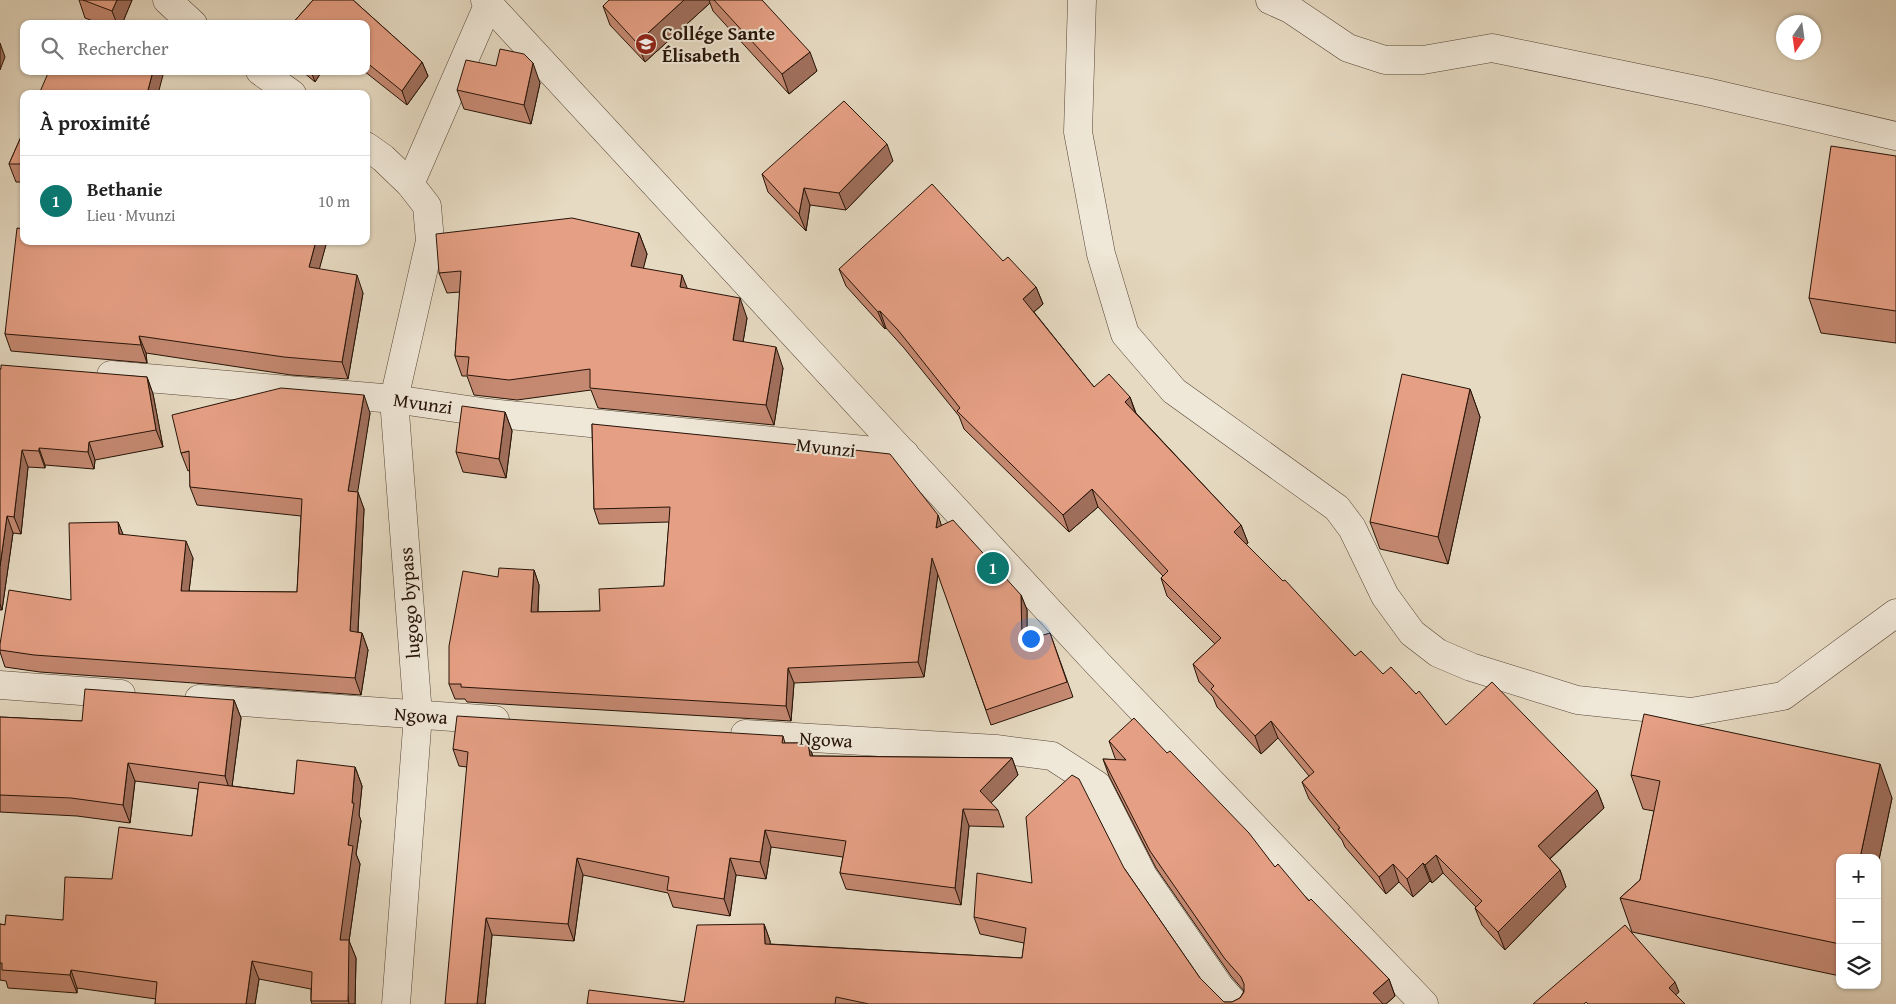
<!DOCTYPE html>
<html lang="fr">
<head>
<meta charset="utf-8">
<style>
  :root { --surface:#fff; --page:#f6f6f6; --text:#222; --muted:#767676; --line:#e0e0e0; --accent:#0f766e }
  body { margin:0; font-family:"Gentium Book Plus",serif; background:var(--page); color:var(--text) }
  .controls { position:absolute; right:15px; bottom:15px; display:grid; overflow:hidden; border-radius:10px; box-shadow:0 1px 4px #0004 }
  .controls button { width:45px; height:45px; display:grid; place-items:center; padding:0; border:0; border-bottom:1px solid var(--line); background:var(--surface); color:var(--text); font:25px sans-serif }
  .compass { position:absolute; left:1776px; top:15px; width:45px; height:45px; border-radius:50%; background:var(--surface); box-shadow:0 1px 4px #0004; rotate:193deg }
  .you { position:absolute; left:1030px; top:638px; width:18px; height:18px; margin:-12px; border:4px solid #fff; border-radius:50%; background:#1a73e8; box-shadow:0 0 0 8px #1a73e833 }
  .badge { display:grid; place-items:center; width:32px; height:32px; border-radius:50%; background:var(--accent); color:#fff; font-size:16px; font-weight:700 }
  .pin { position:absolute; translate:-50% -50%; border:2px solid #fff; box-shadow:0 1px 5px #0006 }
  .list { margin:0; padding:0; list-style:none }
  h2 { display:flex; justify-content:space-between; align-items:center; height:65px; margin:0; padding:0 20px; font-size:21px }
  h2 small { font-size:16px; font-weight:400; color:var(--muted) }
  .list li { display:grid; grid-template-columns:32px 1fr auto; gap:15px; align-items:center; box-sizing:border-box; height:90px; padding:0 20px; border-top:1px solid var(--line) }
  .list b { display:block; font-size:19px; white-space:nowrap }
  .list p { margin:0; font-size:16px; white-space:nowrap; color:var(--muted) }
  .list em { font-size:16px; font-style:normal; color:var(--muted) }
  .icon { flex:none; width:28px; height:28px; fill:none; stroke:currentColor; stroke-width:2; stroke-linecap:round; stroke-linejoin:round }
  .map { position:relative; flex:none; width:1896px; height:1004px; overflow:hidden }
  .search { position:absolute; background:var(--surface); box-shadow:0 1px 4px #0004; left:20px; top:20px; width:350px; height:55px; display:flex; align-items:center; gap:12px; box-sizing:border-box; padding:0 18px; border-radius:10px; color:var(--muted); font-size:19px }
  .panel { position:absolute; background:var(--surface); box-shadow:0 1px 4px #0004; left:20px; top:90px; width:350px; height:155px; border-radius:10px }
  .map>svg:first-child { display:block }
  .lines { fill:none; stroke-linecap:round; stroke-linejoin:round }
  .minor-casing { stroke:#564536; stroke-width:29 }
  .minor { stroke:#efe7d7; stroke-width:28 }
  .wall { fill:#c58972; stroke:#261307 }
  .shaded-wall { fill:#a06f5c; stroke:#261307 }
  .building { fill:#e59f84; stroke:#261307 }
  .labels { text-anchor:middle; dominant-baseline:central; stroke-width:4; stroke-linejoin:round; paint-order:stroke }
  .poi-label { font-size:19px; font-weight:bold; fill:#261307; stroke:#efe7d7; text-anchor:start }
  .street-label { font-size:19px; fill:#261307; stroke:#efe7d7 }
</style>
</head>
<body>
<div class="map">
<svg width="1896" height="1004" viewBox="0 0 1896 1004">
  <rect width="100%" height="100%" fill="#e6dac2"/>
  <filter id="stains"><feTurbulence type="fractalNoise" baseFrequency=".004" numOctaves="4"/><feColorMatrix values="0 0 0 0 .2 0 0 0 0 .09 0 0 0 0 .02 0 0 0 .5 -.17"/></filter>
  <radialGradient id="worn" r=".72"><stop offset=".6" stop-color="#630" stop-opacity="0"/><stop offset="1" stop-color="#630" stop-opacity=".3"/></radialGradient>
  <g class="lines">
    <!-- minor casing -->
    <g class="minor-casing">
      <g id="minor">
        <polyline points="167,0 193,24"/>
        <polyline points="485,0 1099,665 1424,1004"/>
        <polyline points="1082,0 1078,132 1101,254 1125,334 1174,391 1337,508 1352,528 1385,596 1412,633 1438,653 1471,667 1577,700 1691,712 1783,696 1896,613"/>
        <polyline points="1270,0 1290,9 1348,48 1385,60 1423,60 1492,48 1706,92 1896,136"/>
        <polyline points="260,71 292,94"/>
        <polyline points="366,146 383,158 410,184 427,206 430,241 394,399 418,715 396,1004"/>
        <polyline points="410,184 489,3"/>
        <polyline points="111,375 394,399 489,413 905,454"/>
        <polyline points="0,685 121,694"/>
        <polyline points="199,699 495,720"/>
        <polyline points="745,734 996,749 1052,756 1097,785 1143,876 1219,986 1235,1004"/>
      </g>
    </g>
    <!-- minor -->
    <use href="#minor" class="minor"/>
  </g>
  <!-- wall -->
  <g class="wall">
    <polygon points="79,0 132,0 122,24 101,24 85,18"/>
    <polygon points="313,0 353,0 422,62 428,76 407,105 364,71 366,71 366,24 292,24"/>
    <polygon points="609,0 762,0 817,71 789,94 713,11 710,3 645,62 610,25 603,6"/>
    <polygon points="302,71 322,71 315,82"/>
    <polygon points="540,83 531,124 464,109 457,90"/>
    <polygon points="24,130 24,182 16,182 9,164"/>
    <polygon points="1896,156 1896,343 1821,333 1809,298"/>
    <polygon points="893,161 846,210 810,205 806,231 768,192 762,174"/>
    <polygon points="639,233 647,254 643,268 747,318 743,342 783,368 774,425 598,408 591,390 517,400 474,395 467,376 462,376 455,356 460,292 447,293 439,273"/>
    <polygon points="24,241 327,241 319,269 363,293 348,379 291,375 146,353 147,363 11,351 5,334"/>
    <polygon points="1003,261 1036,287 1043,304 1034,312 1094,387 1130,397 1136,413 1241,525 1248,543 1246,544 1355,656 1383,674 1416,694 1446,725 1597,790 1604,808 1550,859 1560,870 1566,887 1505,950 1482,925 1475,908 1476,907 1443,873 1432,883 1430,881 1413,897 1399,882 1386,894 1345,847 1342,840 1309,799 1302,782 1309,776 1278,738 1261,754 1217,707 1213,697 1199,682 1193,664 1215,644 1167,596 1161,578 1163,576 1098,507 1069,532 964,429 959,416 904,348 886,328 885,329 846,286 839,269"/>
    <polygon points="0,369 147,377 153,394 163,447 95,460 94,469 45,465 45,468 28,467 21,534 13,533 2,610 0,610"/>
    <polygon points="1470,389 1480,417 1448,564 1380,549 1370,522"/>
    <polygon points="505,412 512,431 506,478 463,472 456,452"/>
    <polygon points="370,413 357,492 364,509 358,632 362,633 368,650 361,695 40,672 5,667 0,652 0,644 71,600 118,522 123,535 193,558 189,591 297,592 301,516 197,505 190,487 190,470 188,471 181,453"/>
    <polygon points="592,424 938,515 941,526 1021,595 1027,610 1027,641 1050,633 1073,697 991,725 938,573 924,677 794,683 791,721 467,702 465,699 455,699 449,684 498,577 534,570 539,585 538,612 600,611 664,586 669,522 599,524 594,509"/>
    <polygon points="234,700 241,718 232,786 294,794 355,767 362,786 359,815 361,821 356,854 360,864 349,941 356,958 355,1004 312,1004 311,1001 311,989 259,979 255,1004 155,1004 156,999 77,988 77,993 8,988 6,981 0,980 0,924 5,925 63,920 112,879 192,836 198,789 135,781 130,823 77,816 0,812 0,717 82,721"/>
    <polygon points="783,736 785,743 808,743 813,756 1012,758 1018,775 991,803 998,810 1004,827 969,826 961,905 846,889 840,873 843,857 771,847 766,879 736,875 730,916 673,907 668,893 583,875 574,941 492,935 485,1004 467,767 459,766 453,749"/>
    <polygon points="1109,741 1275,867 1389,979 1395,996 1386,1004 587,1004 684,1002 764,924 770,941 770,944 1022,958 1024,943 980,934 974,917 1032,883 1124,868 1200,978 1224,1002 1232,1002 1240,998 1244,991 1231,976 1156,868 1109,776 1103,759 1116,760 1115,758"/>
    <polygon points="1631,775 1892,798 1877,869 1877,858 1840,858 1840,976 1632,932 1620,898 1640,880 1654,811 1643,809"/>
  </g>
  <!-- shaded-wall -->
  <g class="shaded-wall">
    <polygon points="117,0 132,0 122,24 117,24 112,11"/>
    <polygon points="684,0 709,0 710,3 645,62 637,43"/>
    <polygon points="0,43 5,57 0,70"/>
    <polygon points="810,52 817,71 789,94 782,74"/>
    <polygon points="422,62 428,76 407,105 402,91"/>
    <polygon points="533,63 540,83 531,124 524,105"/>
    <polygon points="153,71 162,71 163,75 158,94 147,94"/>
    <polygon points="311,71 322,71 315,82"/>
    <polygon points="887,144 893,161 846,210 839,193"/>
    <polygon points="804,188 810,205 806,231 799,214"/>
    <polygon points="639,233 647,254 639,286 631,266"/>
    <polygon points="316,241 327,241 315,285 309,267"/>
    <polygon points="357,275 363,293 348,379 342,362"/>
    <polygon points="682,275 690,295 680,287"/>
    <polygon points="1036,287 1043,304 1029,316 1023,299"/>
    <polygon points="740,298 747,318 740,360 733,340"/>
    <polygon points="880,311 886,328 885,329 878,312"/>
    <polygon points="139,336 146,353 147,363 141,345"/>
    <polygon points="776,347 783,368 774,425 766,405"/>
    <polygon points="147,377 153,394 163,447 156,430"/>
    <polygon points="1470,389 1480,417 1448,564 1438,537"/>
    <polygon points="364,395 370,413 355,509 348,491"/>
    <polygon points="1130,397 1136,415 1125,402"/>
    <polygon points="505,412 512,431 506,478 499,459"/>
    <polygon points="89,442 95,460 94,469 88,452"/>
    <polygon points="39,448 45,465 45,468 39,451"/>
    <polygon points="22,450 28,467 21,534 14,517"/>
    <polygon points="1092,489 1098,507 1069,532 1063,515"/>
    <polygon points="358,492 364,509 357,648 350,631"/>
    <polygon points="938,515 943,530 936,528"/>
    <polygon points="7,516 13,533 2,610 0,604 0,566"/>
    <polygon points="118,522 125,539 119,534"/>
    <polygon points="1241,525 1248,543 1240,549 1234,532"/>
    <polygon points="186,541 193,558 187,608 181,591"/>
    <polygon points="932,558 938,573 924,677 918,662"/>
    <polygon points="534,570 539,585 537,627 531,612"/>
    <polygon points="1021,595 1027,610 1027,657 1022,642"/>
    <polygon points="362,633 368,650 361,695 355,678"/>
    <polygon points="788,668 794,683 791,721 786,706"/>
    <polygon points="234,700 241,718 231,794 225,776"/>
    <polygon points="1271,721 1278,738 1261,754 1255,736"/>
    <polygon points="808,743 814,760 810,756"/>
    <polygon points="1012,758 1018,775 986,808 980,791"/>
    <polygon points="128,763 135,781 130,823 123,805"/>
    <polygon points="1880,764 1892,798 1877,869 1877,858 1860,858"/>
    <polygon points="355,767 362,786 359,815 361,821 356,854 360,864 349,941 356,958 355,1004 349,1004 340,940 352,803"/>
    <polygon points="1597,790 1604,808 1545,863 1538,846"/>
    <polygon points="963,809 969,826 961,905 955,888"/>
    <polygon points="765,830 771,847 766,879 760,862"/>
    <polygon points="1436,855 1443,873 1432,883 1425,865"/>
    <polygon points="577,858 583,875 574,941 568,924"/>
    <polygon points="730,858 736,875 730,916 724,899"/>
    <polygon points="1423,863 1430,881 1413,897 1407,879"/>
    <polygon points="1393,864 1399,882 1386,894 1379,877"/>
    <polygon points="1560,870 1566,887 1505,950 1498,932"/>
    <polygon points="486,918 492,935 485,1004 477,1004"/>
    <polygon points="764,924 770,941 771,961 765,944"/>
    <polygon points="252,961 259,979 255,1004 246,1004"/>
    <polygon points="71,970 77,988 77,993 70,975"/>
    <polygon points="1389,979 1395,996 1386,1004 1377,1004 1373,993"/>
    <polygon points="1675,982 1679,992 1672,998 1669,988"/>
  </g>
  <!-- building -->
  <g class="building">
    <polygon points="83,0 117,0 112,11"/>
    <polygon points="313,0 353,0 422,62 402,91 366,62 366,24 292,24"/>
    <polygon points="609,0 684,0 637,43 603,6"/>
    <polygon points="714,0 762,0 810,52 782,74"/>
    <polygon points="500,49 524,54 533,63 524,105 457,90 466,60 496,66"/>
    <polygon points="49,71 153,71 147,94 39,94"/>
    <polygon points="844,101 887,144 839,193 804,188 799,214 762,174"/>
    <polygon points="24,130 24,164 9,164"/>
    <polygon points="1831,146 1896,156 1896,311 1809,298"/>
    <polygon points="932,184 1003,261 1008,257 1036,287 1023,299 1094,387 1109,374 1130,397 1125,402 1241,525 1234,532 1283,581 1285,580 1355,656 1361,651 1383,674 1391,667 1416,694 1419,691 1446,725 1492,682 1597,790 1538,846 1560,870 1498,932 1475,908 1482,901 1436,855 1425,865 1423,863 1407,879 1393,864 1379,877 1338,829 1340,828 1302,782 1314,772 1271,721 1255,736 1211,689 1214,686 1193,664 1221,638 1161,578 1168,571 1092,489 1063,515 957,411 960,408 898,330 880,311 878,312 839,269"/>
    <polygon points="572,218 639,233 631,266 682,275 680,287 740,298 733,340 776,347 766,405 590,388 590,369 509,380 467,375 469,357 455,356 461,271 439,273 436,234"/>
    <polygon points="17,228 24,229 24,241 316,241 309,267 357,275 342,362 284,357 139,336 141,345 5,334"/>
    <polygon points="1,365 147,377 156,430 89,442 88,452 39,448 39,451 22,450 14,517 7,516 0,566 0,369 1,369"/>
    <polygon points="1402,374 1470,389 1438,537 1370,522"/>
    <polygon points="281,388 364,395 348,491 358,492 350,631 362,633 355,678 34,655 0,650 0,644 9,590 71,600 69,523 118,522 119,534 186,541 181,591 297,592 302,499 190,487 189,451 181,453 172,415"/>
    <polygon points="462,406 505,412 499,459 456,452"/>
    <polygon points="592,424 800,445 827,450 827,447 890,454 938,515 936,528 953,520 1021,595 1022,642 1050,633 1067,682 986,710 932,558 918,662 788,668 786,706 461,687 461,684 449,684 449,646 463,571 498,577 499,568 534,570 531,612 600,611 599,589 664,586 670,507 594,509"/>
    <polygon points="85,689 234,700 225,776 128,763 123,805 71,798 0,795 0,717 82,721"/>
    <polygon points="1644,714 1880,764 1860,858 1840,858 1840,944 1620,898 1640,880 1660,781 1631,775"/>
    <polygon points="457,716 783,736 782,743 808,743 810,756 1012,758 980,791 998,810 963,809 955,888 840,873 846,841 765,830 760,862 730,858 724,899 667,890 669,877 577,858 568,924 486,918 477,1004 445,1004 468,752 453,749"/>
    <polygon points="1134,718 1167,753 1170,751 1249,833 1275,867 1278,864 1309,901 1311,899 1389,979 1373,993 1383,1004 869,1004 836,997 835,1004 587,1004 589,990 684,1002 697,925 764,924 765,944 1022,958 1026,928 974,917 977,873 1032,883 1026,817 1072,775 1079,779 1124,868 1200,978 1224,1002 1232,1002 1240,998 1244,992 1244,984 1241,977 1225,959 1150,851 1103,759 1126,760 1109,741"/>
    <polygon points="297,760 355,767 352,803 354,803 348,845 353,846 340,940 349,940 348,1001 311,1001 312,972 252,961 246,1004 155,1004 157,982 71,970 70,975 2,970 2,963 0,963 0,924 5,925 6,915 63,920 65,877 112,879 119,827 192,836 199,782 294,794"/>
    <polygon points="1625,925 1675,982 1669,988 1685,1004 1588,1004 1586,1002 1584,1004 1533,1004"/>
  </g>
  <!-- icons -->
  <defs>
    <g id="school-disc" transform="scale(1.125)"><circle r="9.5" fill="#8f2418" stroke="#efe7d7"/><path d="M0-5L7-2L0 1L-7-2ZM-4 1L0 2.5L4 1V4Q0 6-4 4Z" fill="#fff"/></g>
  </defs>
  <g fill-rule="evenodd">
    <use href="#school-disc" x="646" y="44"/>
  </g>
  <g class="labels">
    <!-- poi labels -->
    <g class="poi-label">
      <text x="662" y="33">Collége Sante<tspan x="662" dy="22">Élisabeth</tspan></text>
    </g>
    <!-- street labels -->
    <g class="street-label">
      <text transform="translate(423 403) rotate(8)">Mvunzi</text>
      <text transform="translate(826 447) rotate(6)">Mvunzi</text>
      <text transform="translate(409 603) rotate(-94)">lugogo bypass</text>
      <text transform="translate(421 715) rotate(4)">Ngowa</text>
      <text transform="translate(826 739) rotate(3)">Ngowa</text>
    </g>
  </g>
  <rect width="100%" height="100%" filter="url(#stains)"/>
  <rect width="100%" height="100%" fill="url(#worn)"/>
</svg>
<div class="controls">
<button>+</button>
<button>−</button>
<button><svg class="icon" aria-label="layers" viewBox="0 0 24 24"><path d="M12 4l9 5-9 5-9-5zM3 14l9 5 9-5"/></svg></button>
</div>
<svg class="compass" viewBox="-18 -18 36 36"><path d="M0-13l5 13h-10z" fill="#e53935"/><path d="M0 13l5-13h-10z" fill="#767676"/></svg>
<div class="you"></div>
<div class="pin badge" style="left:993px;top:568px">1</div>
<div class="search"><svg class="icon" aria-label="search" viewBox="0 0 24 24"><circle cx="10" cy="10" r="6"/><path d="M15 15l6 6"/></svg>Rechercher</div>
<section class="panel">
<h2>À proximité<small></small></h2>
<ul class="list">
<li><span class="badge">1</span><div><b>Bethanie</b><p>Lieu · Mvunzi</p></div><em>10 m</em></li>
</ul>
</section>
</div>
</body>
</html>
